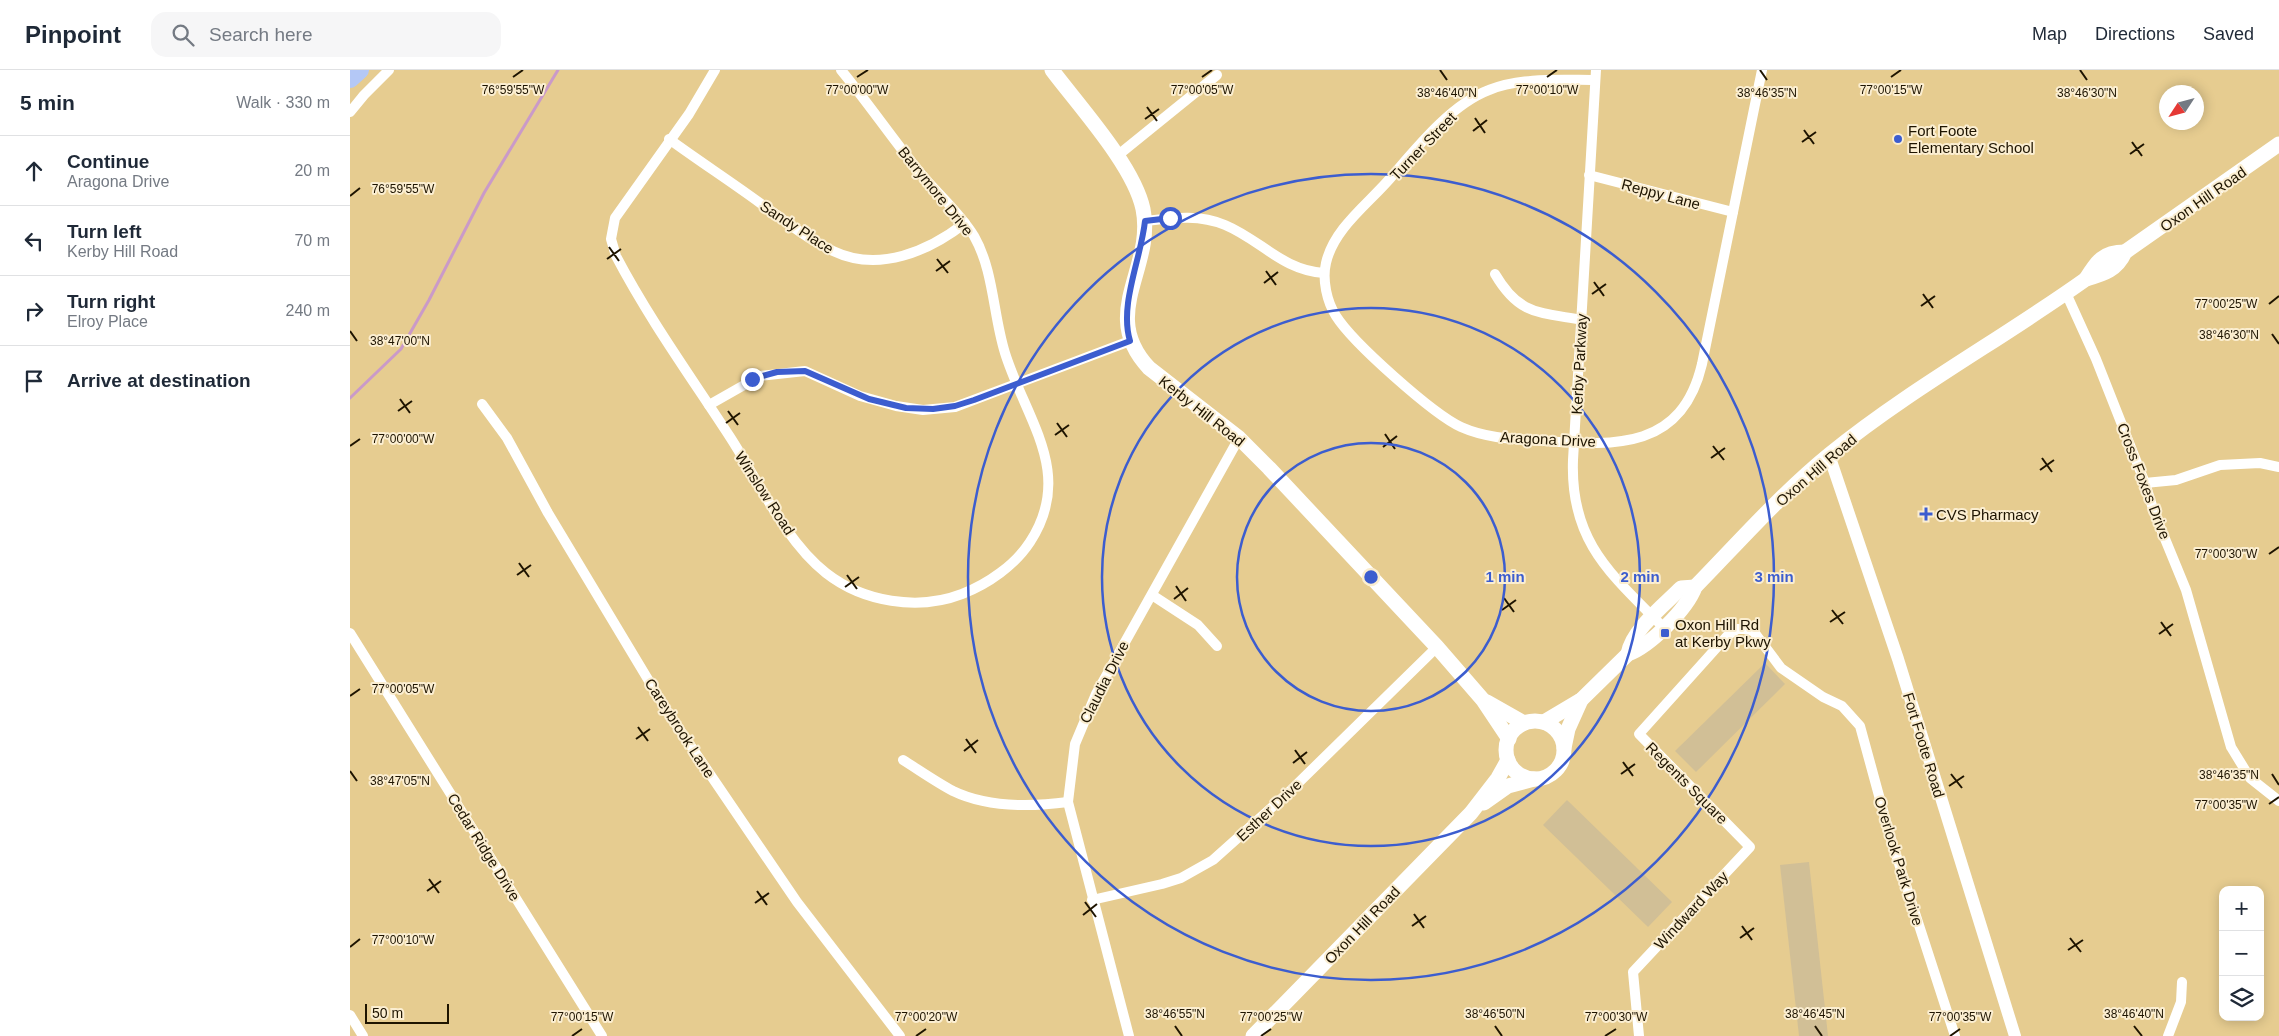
<!DOCTYPE html>
<html lang="en">
<head>
<meta charset="utf-8">
<style>
  :root { --surface:#fff; --page:#f6f6f7; --text:#1f2937; --muted:#747a83; --line:#e0e1e3 }
  body { margin:0; font-family:Helvetica,sans-serif; background:var(--page); color:var(--text) }
  .controls { position:absolute; right:15px; bottom:15px; display:grid; overflow:hidden; border-radius:10px; box-shadow:0 2px 12px #0003 }
  .controls button { width:45px; height:45px; display:grid; place-items:center; padding:0; border:0; border-bottom:1px solid var(--line); background:var(--surface); color:var(--text); font:25px sans-serif }
  .compass { position:absolute; left:1809px; top:15px; width:45px; height:45px; border-radius:50%; background:var(--surface); box-shadow:0 2px 12px #0003; rotate:234deg }
  .scale { position:absolute; left:15px; bottom:12px; width:84px; box-sizing:border-box; padding-left:5px; border:2px solid #1e1400; border-top:0; font-size:14px; line-height:18px; white-space:nowrap; color:#1e1400; -webkit-text-stroke:4px #fbeed1; paint-order:stroke }
  .stop { position:absolute; width:15px; height:15px; margin:-11px; border:4px solid #3c5dcf; border-radius:50%; background:#fff }
  .stop.end { background:#3c5dcf; border-color:#fff; box-shadow:0 1px 5px #0008 }
  .list { margin:0; padding:0; list-style:none }
  h2 { display:flex; justify-content:space-between; align-items:center; height:65px; margin:0; padding:0 20px; font-size:21px }
  h2 small { font-size:16px; font-weight:400; color:var(--muted) }
  .list li { display:grid; grid-template-columns:32px 1fr auto; gap:15px; align-items:center; box-sizing:border-box; height:70px; padding:0 20px; border-top:1px solid var(--line) }
  .list b { display:block; font-size:19px; white-space:nowrap }
  .list p { margin:0; font-size:16px; white-space:nowrap; color:var(--muted) }
  .list em { font-size:16px; font-style:normal; color:var(--muted) }
  .icon { flex:none; width:28px; height:28px; fill:none; stroke:currentColor; stroke-width:2; stroke-linecap:round; stroke-linejoin:round }
  .map { position:relative; flex:none; width:1929px; height:966px; overflow:hidden }
  header { display:flex; align-items:center; gap:30px; box-sizing:border-box; height:70px; padding:0 25px; background:var(--surface); border-bottom:1px solid var(--line) }
  header strong { font-size:24px }
  nav { display:flex; gap:28px; margin-inline-start:auto; font-size:18px }
  .search { width:350px; height:45px; background:var(--page); display:flex; align-items:center; gap:12px; box-sizing:border-box; padding:0 18px; border-radius:15px; color:var(--muted); font-size:19px }
  main { display:flex }
  aside { flex:1; background:var(--surface) }
  .map>svg:first-child { display:block }
  .green { fill:#d1bf96 }
  .lines { fill:none; stroke-linecap:round; stroke-linejoin:round }
  .stream { stroke:#ca9ac8; stroke-width:3 }
  .minor { stroke:#fff; stroke-width:10 }
  .tertiary { stroke:#fff; stroke-width:12 }
  .secondary { stroke:#fff; stroke-width:15 }
  .trunk { stroke:#b4c8f6; stroke-width:18 }
  .route { stroke:#3c5dcf; stroke-width:6 }
  .ticks { fill:none; stroke:#1e1400; stroke-width:2 }
  .ring { fill:none; stroke:#3c5dcf; stroke-width:2.5 }
  .poi-dot { fill:#3c5dcf; stroke:#fbeed1; stroke-width:2 }
  .labels { text-anchor:middle; dominant-baseline:central; stroke-width:4; stroke-linejoin:round; paint-order:stroke }
  .poi-label { font-size:15px; fill:#1e1400; stroke:#fbeed1; text-anchor:start }
  .street-label { font-size:15px; fill:#1e1400; stroke:#fbeed1 }
  .ticks-label { font-size:12px; text-anchor:middle; fill:#1e1400; stroke:#fbeed1; stroke-width:4; stroke-linejoin:round; paint-order:stroke }
  .centre { fill:#3c5dcf; stroke:#fbeed1; stroke-width:2.5 }
  .ring-label { font-size:15px; text-anchor:middle; font-weight:bold; fill:#3c5dcf; stroke:#fbeed1; stroke-width:4; stroke-linejoin:round; paint-order:stroke }
</style>
</head>
<body>
<header>
<strong>Pinpoint</strong>
<div class="search"><svg class="icon" aria-label="search" viewBox="0 0 24 24"><circle cx="10" cy="10" r="6"/><path d="M15 15l6 6"/></svg>Search here</div>
<nav><a>Map</a><a>Directions</a><a>Saved</a></nav>
</header>
<main>
<aside>
<h2>5 min<small>Walk · 330 m</small></h2>
<ul class="list">
<li><svg class="icon" aria-label="ahead" viewBox="0 0 24 24"><path d="M12 20V5M6 11l6-6 6 6"/></svg><div><b>Continue</b><p>Aragona Drive</p></div><em>20 m</em></li>
<li><svg class="icon" aria-label="left" viewBox="0 0 24 24"><path d="M17 20v-9H6M10 6l-5 5 5 5"/></svg><div><b>Turn left</b><p>Kerby Hill Road</p></div><em>70 m</em></li>
<li><svg class="icon" aria-label="right" viewBox="0 0 24 24"><path d="M7 20v-9h11M14 6l5 5-5 5"/></svg><div><b>Turn right</b><p>Elroy Place</p></div><em>240 m</em></li>
<li><svg class="icon" aria-label="arrive" viewBox="0 0 24 24"><path d="M6 21V4h12l-3 4 3 4H6"/></svg><div><b>Arrive at destination</b></div></li>
</ul>
</aside>
<div class="map">
<svg width="1929" height="966" viewBox="0 0 1929 966">
  <rect width="100%" height="100%" fill="#e6cc90"/>
  <!-- green -->
  <g class="green">
    <polygon points="1415,593 1435,614 1346,702 1325,681"/>
    <polygon points="1217,730 1322,832 1298,857 1193,755"/>
    <polygon points="1459,792 1478,966 1449,966 1430,795"/>
  </g>
  <g class="lines">
    <!-- stream -->
    <polyline class="stream" points="0,328 51,279 79,230 134,123 208,0"/>
    <!-- minor -->
    <g class="minor">
      <path d="M 365,0 L 339,44 L 265,148 L 261,169 L 266,186 C 299,249 341,307 380,367 C 408,410 435,471 476,503 C 513,532 568,541 612,524 C 638,514 665,495 680,472 C 725,403 676,350 655,283 C 643,245 644,201 624,166 C 610,143 589,125 572,105 C 544,71 519,34 491,0"/>
      <path d="M 1246,0 L 1223,390 C 1220,472 1261,504 1314,558"/>
      <path d="M 1245,10 C 1211,10 1171,7 1139,20 C 1102,34 1068,76 1043,105 C 1021,132 984,157 976,193 C 972,210 977,232 986,246 C 1003,273 1083,344 1111,357 C 1138,369 1166,369 1195,371 C 1267,376 1332,379 1352,294 L 1412,0"/>
      <polyline points="0,42 14,25 39,0"/>
      <path d="M 319,69 C 349,91 380,111 410,133 C 434,150 457,169 483,181 C 529,203 579,181 615,153"/>
      <polyline points="767,86 867,5"/>
      <polyline points="1239,105 1383,142"/>
      <path d="M 795,151 C 822,148 849,144 875,155 C 911,170 932,200 974,203"/>
      <path d="M 1145,204 C 1169,245 1188,242 1232,250"/>
      <polyline points="1716,223 1746,289 1795,413 1804,442 1836,520 1881,677 1900,708 1929,731"/>
      <polyline points="132,334 157,368 198,443 317,641 447,832 550,966"/>
      <polyline points="359,335 410,306 455,301 510,326 546,336 573,340 605,337 780,271"/>
      <polyline points="1795,413 1826,410 1870,395 1910,393 1929,397"/>
      <polyline points="802,525 848,555 867,576"/>
      <polyline points="0,563 252,966"/>
      <path d="M 553,690 C 569,700 586,712 603,721 C 638,738 680,737 718,732"/>
      <polyline points="742,830 812,814 831,808 863,790 939,722 1087,577"/>
      <polyline points="0,945 13,966"/>
      <polyline points="779,966 718,732 725,674 746,624 889,368"/>
      <polyline points="1289,966 1283,902 1400,777 1289,664 1378,565 1387,559 1397,559 1404,562 1431,598 1473,627 1492,636 1510,656 1540,766 1605,966"/>
      <polyline points="1818,966 1831,932 1832,912"/>
    </g>
    <!-- tertiary -->
    <polyline class="tertiary" points="1479,385 1548,589 1665,966"/>
    <!-- secondary -->
    <g class="secondary">
      <path d="M 702,0 C 729,36 784,96 793,139 C 805,198 748,244 799,298 L 889,368 L 919,398 L 1087,577 L 1133,630 L 1159,669"/>
      <path d="M 1736,209 C 1747,191 1753,182 1775,182"/>
      <path d="M 1278,584 C 1282,560 1314,535 1331,518 L 1345,517"/>
      <polyline points="1137,632 1174,653"/>
      <circle cx="1185" cy="680" r="29"/>
      <path d="M 1194,652 L 1231,630 L 1278,584 C 1300,576 1337,539 1345,517 C 1389,472 1431,424 1480,384 C 1560,319 1652,269 1736,209 C 1754,204 1767,200 1775,182 L 1929,74"/>
      <polyline points="1214,678 1218,659 1231,630"/>
      <polyline points="1134,733 1158,716 1184,709"/>
      <polyline points="903,966 1121,743 1148,708 1158,690"/>
    </g>
    <!-- trunk -->
    <polyline class="trunk" points="0,9 10,0"/>
  </g>
  <g class="lines">
    <!-- route -->
    <path class="route" d="M 402,309 L 427,302 L 455,301 L 519,329 L 556,338 L 583,339 L 605,336 L 624,330 L 780,271 C 769,235 791,189 795,151 L 820,148"/>
  </g>
  <!-- ticks -->
  <path class="ticks" d="M 1090,0 L 1097,10M 1410,0 L 1417,10M 1730,0 L 1737,10M 163,7 L 173,0M 507,7 L 518,0M 852,7 L 862,0M 1197,7 L 1207,0M 1541,7 L 1551,0M 797,37 L 807,51M 1125,48 L 1135,63M 795,49 L 809,39M 1454,60 L 1464,74M 1123,61 L 1137,50M 1452,72 L 1466,62M 1782,72 L 1792,86M 1780,84 L 1794,74M 0,126 L 10,118M 259,177 L 269,191M 257,189 L 271,179M 587,189 L 598,203M 586,201 L 600,191M 916,201 L 926,215M 1244,212 L 1254,226M 914,213 L 928,202M 1242,224 L 1256,214M 1573,224 L 1583,238M 1919,234 L 1929,226M 1571,236 L 1585,226M 0,261 L 7,271M 1922,264 L 1929,274M 50,329 L 60,343M 48,341 L 62,331M 378,341 L 388,355M 376,353 L 390,343M 707,353 L 717,367M 1035,364 L 1045,379M 705,365 L 719,355M 0,376 L 10,369M 1363,376 L 1374,390M 1033,377 L 1047,366M 1361,388 L 1375,378M 1692,388 L 1702,402M 1690,400 L 1704,390M 1919,484 L 1929,477M 169,493 L 179,507M 167,505 L 181,495M 497,505 L 507,519M 826,516 L 836,531M 495,517 L 509,507M 1154,528 L 1164,542M 824,529 L 838,518M 1152,540 L 1166,530M 1482,540 L 1493,554M 1480,552 L 1495,542M 1811,552 L 1821,566M 1809,564 L 1823,554M 0,626 L 10,619M 288,657 L 298,671M 286,669 L 300,659M 616,669 L 626,683M 945,680 L 955,694M 614,681 L 628,670M 1273,692 L 1283,706M 943,693 L 957,682M 0,701 L 7,711M 1271,704 L 1285,694M 1601,704 L 1612,718M 1922,704 L 1929,715M 1599,716 L 1614,706M 1919,734 L 1929,727M 79,809 L 89,823M 77,821 L 91,811M 407,821 L 417,835M 735,832 L 746,847M 405,833 L 419,823M 1064,844 L 1074,858M 733,845 L 747,834M 1062,856 L 1076,846M 1392,856 L 1402,870M 1390,868 L 1404,858M 1720,868 L 1731,882M 0,877 L 10,869M 1718,880 L 1733,870M 825,956 L 832,966M 1145,956 L 1152,966M 1465,956 L 1472,966M 1784,956 L 1792,966M 222,966 L 232,959M 566,966 L 576,959M 911,966 L 921,959M 1255,966 L 1266,959M 1600,966 L 1610,959"/>
  <!-- distance rings -->
  <g class="ring">
    <circle cx="1021" cy="507" r="134"/>
    <circle cx="1021" cy="507" r="269"/>
    <circle cx="1021" cy="507" r="403"/>
  </g>
  <!-- markers -->
  <g class="poi-dot">
    <circle cx="1548" cy="69" r="5"/>
    <path d="M1573.5 436.5h5v5h5v5h-5v5h-5v-5h-5v-5h5z"/>
    <rect x="1310" y="558" width="10" height="10" rx="2.5"/>
  </g>
  <g class="labels">
    <!-- poi labels -->
    <g class="poi-label">
      <text x="1558" y="60">Fort Foote<tspan x="1558" dy="17">Elementary School</tspan></text>
      <text x="1586" y="444">CVS Pharmacy</text>
      <text x="1325" y="554">Oxon Hill Rd<tspan x="1325" dy="17">at Kerby Pkwy</tspan></text>
    </g>
    <!-- street labels -->
    <g class="street-label">
      <text transform="translate(1073 76) rotate(-46)">Turner Street</text>
      <text transform="translate(586 121) rotate(51)">Barrymore Drive</text>
      <text transform="translate(1311 124) rotate(15)">Reppy Lane</text>
      <text transform="translate(1853 129) rotate(-35)">Oxon Hill Road</text>
      <text transform="translate(447 157) rotate(33)">Sandy Place</text>
      <text transform="translate(1229 294) rotate(-87)">Kerby Parkway</text>
      <text transform="translate(852 341) rotate(38)">Kerby Hill Road</text>
      <text transform="translate(1198 369) rotate(3)">Aragona Drive</text>
      <text transform="translate(1466 400) rotate(-41)">Oxon Hill Road</text>
      <text transform="translate(1794 411) rotate(69)">Cross Foxes Drive</text>
      <text transform="translate(415 423) rotate(57)">Winslow Road</text>
      <text transform="translate(754 612) rotate(-63)">Claudia Drive</text>
      <text transform="translate(330 658) rotate(57)">Careybrook Lane</text>
      <text transform="translate(1574 675) rotate(73)">Fort Foote Road</text>
      <text transform="translate(1337 713) rotate(45)">Regents Square</text>
      <text transform="translate(919 740) rotate(-43)">Esther Drive</text>
      <text transform="translate(134 777) rotate(58)">Cedar Ridge Drive</text>
      <text transform="translate(1549 791) rotate(73)">Overlook Park Drive</text>
      <text transform="translate(1341 840) rotate(-47)">Windward Way</text>
      <text transform="translate(1012 855) rotate(-46)">Oxon Hill Road</text>
    </g>
  </g>
  <g class="ticks-label">
    <text x="163" y="24">76°59'55"W</text>
    <text x="507" y="24">77°00'00"W</text>
    <text x="852" y="24">77°00'05"W</text>
    <text x="1197" y="24">77°00'10"W</text>
    <text x="1541" y="24">77°00'15"W</text>
    <text x="1097" y="27">38°46'40"N</text>
    <text x="1417" y="27">38°46'35"N</text>
    <text x="1737" y="27">38°46'30"N</text>
    <text x="53" y="123">76°59'55"W</text>
    <text x="1876" y="238">77°00'25"W</text>
    <text x="1879" y="269">38°46'30"N</text>
    <text x="50" y="275">38°47'00"N</text>
    <text x="53" y="373">77°00'00"W</text>
    <text x="1876" y="488">77°00'30"W</text>
    <text x="53" y="623">77°00'05"W</text>
    <text x="1879" y="709">38°46'35"N</text>
    <text x="50" y="715">38°47'05"N</text>
    <text x="1876" y="739">77°00'35"W</text>
    <text x="53" y="874">77°00'10"W</text>
    <text x="825" y="948">38°46'55"N</text>
    <text x="1145" y="948">38°46'50"N</text>
    <text x="1465" y="948">38°46'45"N</text>
    <text x="1784" y="948">38°46'40"N</text>
    <text x="232" y="951">77°00'15"W</text>
    <text x="576" y="951">77°00'20"W</text>
    <text x="921" y="951">77°00'25"W</text>
    <text x="1266" y="951">77°00'30"W</text>
    <text x="1610" y="951">77°00'35"W</text>
  </g>
  <circle cx="1021" cy="507" r="8" class="centre"/>
  <g class="ring-label">
    <text x="1155" y="512">1 min</text>
    <text x="1290" y="512">2 min</text>
    <text x="1424" y="512">3 min</text>
  </g>
</svg>
<div class="controls">
<button>+</button>
<button>−</button>
<button><svg class="icon" aria-label="layers" viewBox="0 0 24 24"><path d="M12 4l9 5-9 5-9-5zM3 14l9 5 9-5"/></svg></button>
</div>
<svg class="compass" viewBox="-18 -18 36 36"><path d="M0-13l5 13h-10z" fill="#e53935"/><path d="M0 13l5-13h-10z" fill="#747a83"/></svg>
<div class="scale">50 m</div>
<div class="stop" style="left:820px;top:148px"></div>
<div class="stop end" style="left:402px;top:309px"></div>
</div>
</main>
</body>
</html>
